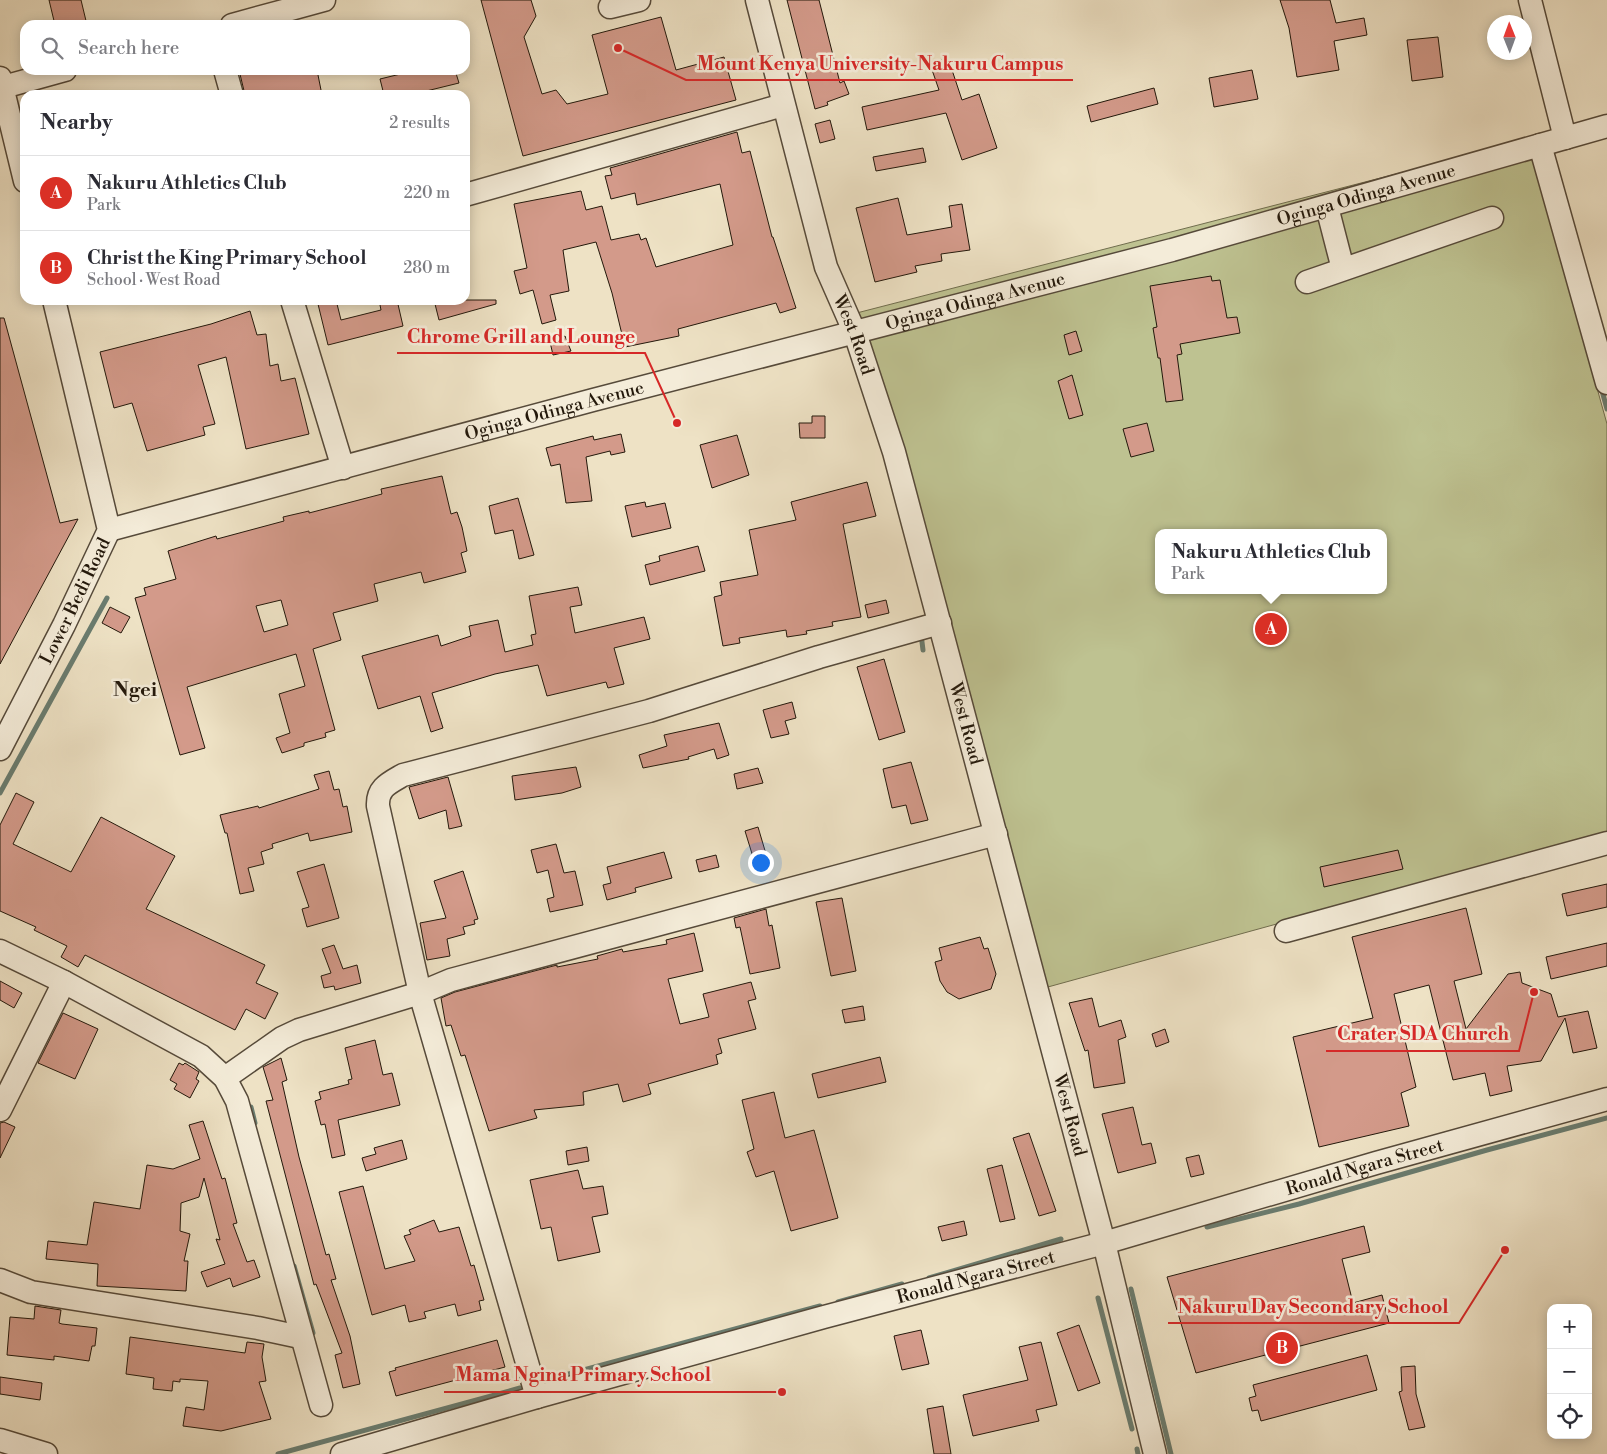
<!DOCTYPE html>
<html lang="en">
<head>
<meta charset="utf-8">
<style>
  :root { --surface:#fff; --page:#f7f7f7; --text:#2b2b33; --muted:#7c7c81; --line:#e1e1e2; --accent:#d93025 }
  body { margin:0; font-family:"Libre Bodoni",serif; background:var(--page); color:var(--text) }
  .controls { position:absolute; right:15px; bottom:15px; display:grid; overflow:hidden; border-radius:10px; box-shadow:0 2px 12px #0003 }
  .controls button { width:45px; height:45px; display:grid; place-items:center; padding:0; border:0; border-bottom:1px solid var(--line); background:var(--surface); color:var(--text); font:25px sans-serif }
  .compass { position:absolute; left:1487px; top:15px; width:45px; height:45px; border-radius:50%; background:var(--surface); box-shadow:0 2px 12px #0003; rotate:359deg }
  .you { position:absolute; left:760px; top:862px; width:18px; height:18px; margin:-12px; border:4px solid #fff; border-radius:50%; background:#1a73e8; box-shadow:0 0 0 8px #1a73e833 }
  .badge { display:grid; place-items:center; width:32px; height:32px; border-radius:50%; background:var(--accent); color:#fff; font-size:16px; font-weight:700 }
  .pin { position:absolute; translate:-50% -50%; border:2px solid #fff; box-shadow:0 1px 5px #0006 }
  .popup { position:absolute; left:1155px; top:529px; width:232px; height:65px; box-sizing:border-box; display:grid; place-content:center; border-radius:10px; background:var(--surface); filter:drop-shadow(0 1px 4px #0005); font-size:16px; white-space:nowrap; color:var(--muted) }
  .popup b { font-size:19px; color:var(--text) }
  .popup::after { content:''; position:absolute; left:50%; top:100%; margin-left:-10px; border:10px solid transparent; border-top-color:var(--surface) }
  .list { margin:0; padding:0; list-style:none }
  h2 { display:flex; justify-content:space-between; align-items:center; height:65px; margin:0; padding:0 20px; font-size:21px }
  h2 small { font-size:16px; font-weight:400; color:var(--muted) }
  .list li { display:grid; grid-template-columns:32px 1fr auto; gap:15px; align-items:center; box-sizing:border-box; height:75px; padding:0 20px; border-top:1px solid var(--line) }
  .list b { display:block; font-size:19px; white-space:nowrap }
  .list p { margin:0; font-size:16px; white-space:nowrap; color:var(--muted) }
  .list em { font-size:16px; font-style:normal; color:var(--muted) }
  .icon { flex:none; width:28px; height:28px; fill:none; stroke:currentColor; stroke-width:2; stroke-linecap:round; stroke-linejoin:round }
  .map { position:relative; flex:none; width:1607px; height:1454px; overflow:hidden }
  .search { position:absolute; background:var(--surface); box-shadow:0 2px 12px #0003; left:20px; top:20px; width:450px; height:55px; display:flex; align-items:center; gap:12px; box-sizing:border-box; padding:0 18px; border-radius:15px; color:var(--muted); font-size:19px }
  .panel { position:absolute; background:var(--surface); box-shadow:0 2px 12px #0003; left:20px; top:90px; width:450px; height:215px; border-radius:15px }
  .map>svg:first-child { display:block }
  .green { fill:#bec291; stroke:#706d4e; fill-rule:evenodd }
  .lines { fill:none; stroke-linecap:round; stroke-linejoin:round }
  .stream { stroke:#6a7c6f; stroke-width:5 }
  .building { fill:#d39a8a; stroke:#23180b; fill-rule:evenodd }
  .minor-casing { stroke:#564a3a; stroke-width:25 }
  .minor { stroke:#f4ecd9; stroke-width:22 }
  .labels { text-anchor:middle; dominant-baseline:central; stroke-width:5; stroke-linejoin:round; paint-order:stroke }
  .street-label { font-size:18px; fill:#23180b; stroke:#f4ecd9 }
  .quarter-label { font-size:20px; font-weight:bold; fill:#23180b; stroke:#f4ecd9 }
  .leader { fill:none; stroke:#d62828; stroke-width:2 }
  .callout-dot { fill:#d62828; stroke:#f4ecd9; stroke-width:2 }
  .callout-label { font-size:19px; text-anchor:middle; font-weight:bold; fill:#d62828; stroke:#f4ecd9; stroke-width:5; stroke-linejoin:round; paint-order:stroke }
</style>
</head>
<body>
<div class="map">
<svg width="1607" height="1454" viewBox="0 0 1607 1454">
  <rect width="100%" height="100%" fill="#eee2c5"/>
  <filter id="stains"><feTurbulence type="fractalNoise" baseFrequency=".004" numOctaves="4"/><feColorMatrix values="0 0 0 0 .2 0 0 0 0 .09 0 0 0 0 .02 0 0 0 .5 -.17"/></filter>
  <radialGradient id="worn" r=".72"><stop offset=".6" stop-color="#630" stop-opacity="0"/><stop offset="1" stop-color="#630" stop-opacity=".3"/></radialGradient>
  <!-- green -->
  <path class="green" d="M 1528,140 L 1607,424 L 1607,833 L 1037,990 L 845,316 ZM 1158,533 L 1384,533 L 1384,590 L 1158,590 Z"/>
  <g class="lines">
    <!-- stream -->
    <g class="stream">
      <polyline points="1601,387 1607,409"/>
      <polyline points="921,634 923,650"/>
      <polyline points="0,793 107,598"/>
      <polyline points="251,1107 255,1123"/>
      <polyline points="1207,1227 1299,1204 1487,1150 1607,1118"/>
      <polyline points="294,1266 313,1333"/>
      <polyline points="929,1278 1061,1239"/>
      <polyline points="1131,1289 1171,1454"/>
      <polyline points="1098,1298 1132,1429"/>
      <polyline points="838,1302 902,1284"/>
      <polyline points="543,1381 820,1306"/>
      <polyline points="1137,1449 1138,1454"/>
      <polyline points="278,1454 520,1388"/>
    </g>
  </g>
  <!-- building -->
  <g class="building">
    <polygon points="49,0 81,0 87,25 55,25"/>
    <polygon points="481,0 531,0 536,16 524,37 542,94 556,90 567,104 608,94 592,35 661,17 676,70 724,57 736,100 523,156"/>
    <polygon points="787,0 819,0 840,83 844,81 849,94 827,102 828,105 815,109"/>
    <polygon points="1280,0 1330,0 1336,23 1364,18 1367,35 1334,41 1339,70 1297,77 1289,28"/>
    <polygon points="1438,37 1443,77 1412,81 1407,40"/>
    <polygon points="948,58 962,100 979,94 997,148 962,160 946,113 867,130 862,107 939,90 930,64"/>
    <polygon points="239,70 317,70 322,95 245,95"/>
    <polygon points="417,70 455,70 459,83 410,95 384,95 380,79"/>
    <polygon points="1252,70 1258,99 1214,107 1209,78"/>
    <polygon points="1154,88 1158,104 1091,122 1087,106"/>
    <polygon points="830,120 835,139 820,143 815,124"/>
    <polygon points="737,132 742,153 750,151 772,237 773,237 796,308 780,313 776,303 678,329 679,336 625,347 612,293 596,242 563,250 569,291 550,295 556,320 542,324 533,290 520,294 514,271 527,268 514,204 581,191 586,210 602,206 611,240 639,234 641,240 646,238 656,267 733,245 720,184 637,205 635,193 611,199 605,176 612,175 610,168"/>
    <polygon points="923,148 926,162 876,171 873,157"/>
    <polygon points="898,198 907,235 952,227 949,206 962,204 970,250 941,254 942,261 915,266 917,272 875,282 856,208"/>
    <polygon points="1211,276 1212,281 1220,280 1227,318 1237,317 1240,333 1180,344 1182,354 1177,355 1183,400 1166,402 1160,358 1158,358 1153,328 1157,327 1150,286"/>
    <polygon points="317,300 336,300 341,320 381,310 379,300 397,300 403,326 328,345"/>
    <polygon points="434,300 496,300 496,304 439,320"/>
    <polygon points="250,311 257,335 266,334 270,366 278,364 281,381 295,378 309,434 246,449 226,357 198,365 215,424 203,427 205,435 147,451 132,403 114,408 100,352 211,324"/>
    <polygon points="0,318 4,318 60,523 78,519 0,664"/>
    <polygon points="1076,331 1082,351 1069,355 1064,335"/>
    <polygon points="565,336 571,351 553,355 550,342"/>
    <polygon points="1072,375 1083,415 1069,419 1058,381"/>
    <polygon points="812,416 825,416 825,438 800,438 799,423 812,423"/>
    <polygon points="1147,423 1154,451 1131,457 1123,429"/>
    <polygon points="621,434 625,452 611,455 610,451 586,457 592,501 566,503 560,464 551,466 546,448 593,436 594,440"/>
    <polygon points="737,435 749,475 712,488 700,445"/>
    <path d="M 442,476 L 451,514 L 457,512 L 462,527 L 467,551 L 461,553 L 466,572 L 424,583 L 421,572 L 374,584 L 378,601 L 333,613 L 341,640 L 313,649 L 335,730 L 325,733 L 326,737 L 304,743 L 304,746 L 282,753 L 276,738 L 290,733 L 279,694 L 305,686 L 296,654 L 187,687 L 205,748 L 180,755 L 135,598 L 146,595 L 144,588 L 176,579 L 168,551 L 216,536 L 217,539 L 284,521 L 283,517 L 309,511 L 309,513 L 382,494 L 381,489 ZM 281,600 L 288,625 L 264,632 L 256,606 Z"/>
    <polygon points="867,482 876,516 843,524 861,617 832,622 833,626 806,631 807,634 787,637 786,630 739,638 740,643 723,646 714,597 722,595 720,582 758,575 749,530 796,520 791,502"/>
    <polygon points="518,498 534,555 519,559 513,530 495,534 489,506"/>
    <polygon points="645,502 646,507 665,503 671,528 632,537 625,506"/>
    <polygon points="698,546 705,571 650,585 645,565 660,561 659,556"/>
    <polygon points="578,587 582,605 570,607 575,633 644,617 650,639 614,648 624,684 608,688 606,682 547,696 538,665 495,674 432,693 443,728 431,732 420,696 378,709 362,656 438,635 441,646 471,636 469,626 498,620 505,652 533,645 531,635 536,634 529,596"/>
    <polygon points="886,600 889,613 868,618 865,605"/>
    <polygon points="110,607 130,617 121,633 102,623"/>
    <polygon points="884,659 905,732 879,740 857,667"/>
    <polygon points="792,702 796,718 785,721 789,734 771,738 763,710"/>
    <polygon points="719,723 729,755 717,759 714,749 688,757 689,759 643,768 639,755 667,746 664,735"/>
    <polygon points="911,762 928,820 911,824 906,805 892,808 883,769"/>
    <polygon points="576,767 581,787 562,793 515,800 512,776"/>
    <polygon points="758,768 763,783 737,789 734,774"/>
    <polygon points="329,771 334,790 339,789 343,807 347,806 352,832 310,841 308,833 272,844 273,848 261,852 264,864 248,868 254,891 240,894 227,833 225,833 220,815 258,806 259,808 319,789 314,775"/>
    <polygon points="448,777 462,826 449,829 446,810 419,819 409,787"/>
    <polygon points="16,793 34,802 13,844 71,872 101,817 175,856 146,909 265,965 256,983 278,993 265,1019 246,1009 235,1030 85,955 78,967 61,957 67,946 34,930 36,927 0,911 0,825"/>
    <polygon points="758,827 766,854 753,857 745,831"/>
    <polygon points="556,844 564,873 575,871 583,905 550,912 547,899 554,897 548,870 537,873 531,850"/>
    <polygon points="1398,850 1403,869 1324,887 1320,867"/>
    <polygon points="664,852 672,878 635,888 636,892 607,900 603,885 611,883 607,867"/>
    <polygon points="716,855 719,867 699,872 696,860"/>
    <polygon points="324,864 339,918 307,927 302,909 309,907 297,872"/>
    <polygon points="463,871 478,919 474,920 475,924 463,927 465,934 447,939 450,956 427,960 420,923 446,918 434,881"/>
    <polygon points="1607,884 1607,907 1567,916 1562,894"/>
    <polygon points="842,898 856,971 831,976 816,902"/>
    <polygon points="1466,908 1482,974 1454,981 1466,1029 1508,974 1520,972 1522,983 1551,994 1558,1017 1588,1011 1597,1048 1573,1053 1565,1018 1541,1061 1507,1066 1512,1091 1490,1096 1485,1073 1453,1080 1429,985 1394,994 1416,1087 1401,1093 1409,1126 1319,1147 1293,1037 1373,1018 1352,937"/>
    <polygon points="766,909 769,926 772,925 780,968 750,974 740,927 736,928 734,918"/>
    <polygon points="694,933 703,971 668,979 680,1024 709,1017 703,994 751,982 756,999 748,1001 756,1029 718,1039 722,1053 716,1055 718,1064 648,1084 651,1094 623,1102 618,1084 583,1092 584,1105 534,1110 537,1118 489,1131 465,1055 461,1056 451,1025 446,1026 441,998 455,992 557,965 557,967 598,959 597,956 622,949 623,952 667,944 666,940"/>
    <polygon points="980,937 984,949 988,948 996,974 991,989 959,999 947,992 940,981 935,962 942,960 939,948"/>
    <polygon points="1607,943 1607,966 1551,979 1546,957"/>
    <polygon points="334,945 343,969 357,965 361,983 335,990 334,986 324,988 321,976 331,973 322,949"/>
    <polygon points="0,981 22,993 14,1008 0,1000"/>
    <polygon points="1092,998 1099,1027 1121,1020 1126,1037 1118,1040 1125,1083 1094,1088 1088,1050 1085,1051 1069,1003"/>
    <polygon points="863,1006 865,1020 845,1023 842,1010"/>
    <polygon points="63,1013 98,1029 75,1079 38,1063"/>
    <polygon points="1165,1029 1169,1042 1156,1047 1152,1034"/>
    <polygon points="375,1040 383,1075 392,1073 400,1105 338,1120 345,1155 332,1158 325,1124 321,1125 315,1101 321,1099 319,1092 349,1084 348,1080 352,1079 345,1048"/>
    <polygon points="880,1057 886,1082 818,1098 812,1074"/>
    <polygon points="281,1058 287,1080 282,1082 299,1157 326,1255 329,1254 336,1279 331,1280 350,1336 360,1384 343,1388 335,1355 342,1353 316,1284 314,1285 266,1101 273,1100 263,1067"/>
    <polygon points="179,1063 183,1065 185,1063 199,1072 196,1079 199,1081 190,1098 174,1089 177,1084 170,1080"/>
    <polygon points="774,1092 785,1138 814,1130 838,1218 791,1231 774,1171 756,1177 747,1152 754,1149 742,1100"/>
    <polygon points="1133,1107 1142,1145 1151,1143 1156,1163 1118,1173 1102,1114"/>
    <polygon points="203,1121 222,1179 225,1178 237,1223 233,1224 247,1262 254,1260 260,1277 233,1287 230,1278 207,1287 201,1272 225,1264 216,1239 220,1240 204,1178 199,1197 181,1203 180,1231 190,1234 184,1261 188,1261 186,1291 97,1286 98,1264 46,1259 48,1241 87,1245 94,1202 140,1209 147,1165 173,1169 200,1159 189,1125"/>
    <polygon points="4,1122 15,1127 0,1158 0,1123"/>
    <polygon points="1029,1133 1056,1211 1039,1216 1013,1138"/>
    <polygon points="402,1140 407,1159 366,1171 362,1158 376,1154 374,1148"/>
    <polygon points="587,1147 589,1161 568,1165 566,1151"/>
    <polygon points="1199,1155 1204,1174 1191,1177 1186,1158"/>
    <polygon points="1002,1165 1015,1219 1000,1222 987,1169"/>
    <polygon points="578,1170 583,1189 603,1186 608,1214 592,1217 600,1252 558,1261 551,1227 541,1229 530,1180"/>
    <polygon points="363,1186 385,1269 415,1261 404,1236 411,1234 409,1230 434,1220 439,1232 459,1227 471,1266 474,1265 484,1300 479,1301 481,1310 458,1316 455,1304 424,1312 426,1318 409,1322 405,1305 372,1315 339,1192"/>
    <polygon points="964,1221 967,1235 942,1241 938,1227"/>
    <polygon points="1364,1226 1370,1252 1342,1259 1353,1303 1382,1295 1389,1323 1196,1373 1167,1277"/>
    <polygon points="35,1306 61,1310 59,1323 62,1324 97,1328 95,1346 92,1346 89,1361 54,1356 54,1360 7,1355 10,1317 34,1319"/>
    <polygon points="1079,1325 1100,1383 1078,1391 1057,1333"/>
    <polygon points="921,1330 929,1364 902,1370 894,1336"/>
    <polygon points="130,1337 245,1353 247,1342 264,1344 262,1357 266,1381 259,1382 271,1419 221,1431 183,1426 186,1407 204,1410 208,1381 180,1379 180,1382 173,1381 172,1391 153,1389 154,1378 126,1374"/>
    <polygon points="497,1340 505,1367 396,1396 389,1372 396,1370 395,1368"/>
    <polygon points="1041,1342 1057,1405 1036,1410 1039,1421 973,1436 963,1395 1028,1380 1019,1347"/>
    <polygon points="1367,1355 1377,1390 1261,1421 1258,1410 1252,1411 1249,1398 1256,1396 1253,1385"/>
    <polygon points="1415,1366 1416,1394 1425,1427 1409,1430 1399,1392 1402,1391 1401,1367"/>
    <polygon points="0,1377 42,1383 40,1400 0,1394"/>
    <polygon points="943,1406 951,1454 934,1454 927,1409"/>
  </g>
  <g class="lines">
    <!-- minor casing -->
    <g class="minor-casing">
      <g id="minor">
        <path id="s1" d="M 757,0 L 826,267 L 855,333 L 894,452 L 1104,1243 L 1155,1454"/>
        <polyline points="1530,0 1565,138"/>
        <polyline points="610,7 639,0"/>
        <polyline points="232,25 324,0"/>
        <polyline points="225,70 232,95"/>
        <polyline points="0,78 25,181"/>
        <polyline points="0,88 65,70"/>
        <polyline points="1540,145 1607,383"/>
        <polyline points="465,195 783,105"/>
        <polyline points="1327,207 1343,269"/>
        <polyline points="1307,282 1492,218"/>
        <polyline points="292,300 343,468"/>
        <path id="s2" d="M 109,530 L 593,400 L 1172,250 L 1607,126"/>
        <path id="s3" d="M 0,749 L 64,625 L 109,530 L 54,300"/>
        <polyline points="1286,931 1607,843"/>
        <polyline points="0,951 64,982 201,1056 225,1078 237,1101 321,1405"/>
        <polyline points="225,1078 282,1038 299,1030 420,993 451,980 996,834"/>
        <polyline points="0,1110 64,982"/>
        <polyline points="0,1280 31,1292 258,1328 300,1337"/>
        <path d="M 537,1397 L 420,993 L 378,806 C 377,788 389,783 403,775 L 649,711 L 819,657 L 940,623"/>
        <polyline points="0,1440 46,1454"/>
        <path id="s4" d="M 342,1454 L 537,1397 L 824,1317 L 1104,1243 L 1376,1163 L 1607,1099"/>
      </g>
    </g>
    <!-- minor -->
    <use href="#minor" class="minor"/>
  </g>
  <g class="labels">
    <!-- street labels -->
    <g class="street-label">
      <text stroke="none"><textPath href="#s2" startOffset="1301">Oginga Odinga Avenue</textPath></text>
      <text stroke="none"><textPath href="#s2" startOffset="896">Oginga Odinga Avenue</textPath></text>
      <text stroke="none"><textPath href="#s1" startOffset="349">West Road</textPath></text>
      <text stroke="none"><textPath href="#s2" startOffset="461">Oginga Odinga Avenue</textPath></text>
      <text stroke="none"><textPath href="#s3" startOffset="166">Lower Bedi Road</textPath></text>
      <text stroke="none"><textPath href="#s1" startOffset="754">West Road</textPath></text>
      <text stroke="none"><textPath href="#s1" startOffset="1159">West Road</textPath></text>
      <text stroke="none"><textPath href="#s4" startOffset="1062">Ronald Ngara Street</textPath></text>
      <text stroke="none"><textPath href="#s4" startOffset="658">Ronald Ngara Street</textPath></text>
    </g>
    <!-- quarter labels -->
    <g class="quarter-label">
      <text x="135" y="690">Ngei</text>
    </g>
  </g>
  <!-- callouts -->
  <path class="leader" d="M618 48L686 80H1073M677 423L645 353H397M1534 992L1519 1051H1326M1505 1250L1459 1323H1168M782 1392L721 1392H444"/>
  <g class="callout-dot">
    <circle cx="618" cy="48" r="5"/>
    <circle cx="677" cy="423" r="5"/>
    <circle cx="1534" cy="992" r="5"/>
    <circle cx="1505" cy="1250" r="5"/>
    <circle cx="782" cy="1392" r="5"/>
  </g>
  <g class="callout-label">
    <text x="880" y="70">Mount Kenya University-Nakuru Campus</text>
    <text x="521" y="343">Chrome Grill and Lounge</text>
    <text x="1423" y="1040">Crater SDA Church</text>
    <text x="1313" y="1313">Nakuru Day Secondary School</text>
    <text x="583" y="1381">Mama Ngina Primary School</text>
  </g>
  <rect width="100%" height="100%" filter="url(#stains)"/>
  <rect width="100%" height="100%" fill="url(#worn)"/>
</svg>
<div class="controls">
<button>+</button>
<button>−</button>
<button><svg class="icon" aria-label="locate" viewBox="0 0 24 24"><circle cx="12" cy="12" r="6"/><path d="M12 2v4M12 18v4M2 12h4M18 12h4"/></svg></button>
</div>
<svg class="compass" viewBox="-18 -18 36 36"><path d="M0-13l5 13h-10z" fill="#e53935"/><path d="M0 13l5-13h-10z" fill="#7c7c81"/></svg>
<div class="you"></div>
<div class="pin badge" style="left:1271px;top:629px">A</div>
<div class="popup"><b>Nakuru Athletics Club</b>Park</div>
<div class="pin badge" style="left:1282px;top:1348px">B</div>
<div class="search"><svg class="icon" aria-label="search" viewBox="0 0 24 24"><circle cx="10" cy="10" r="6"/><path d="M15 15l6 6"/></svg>Search here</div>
<section class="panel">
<h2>Nearby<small>2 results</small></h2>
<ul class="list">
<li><span class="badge">A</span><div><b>Nakuru Athletics Club</b><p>Park</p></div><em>220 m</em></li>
<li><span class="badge">B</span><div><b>Christ the King Primary School</b><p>School · West Road</p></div><em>280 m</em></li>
</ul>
</section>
</div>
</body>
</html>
